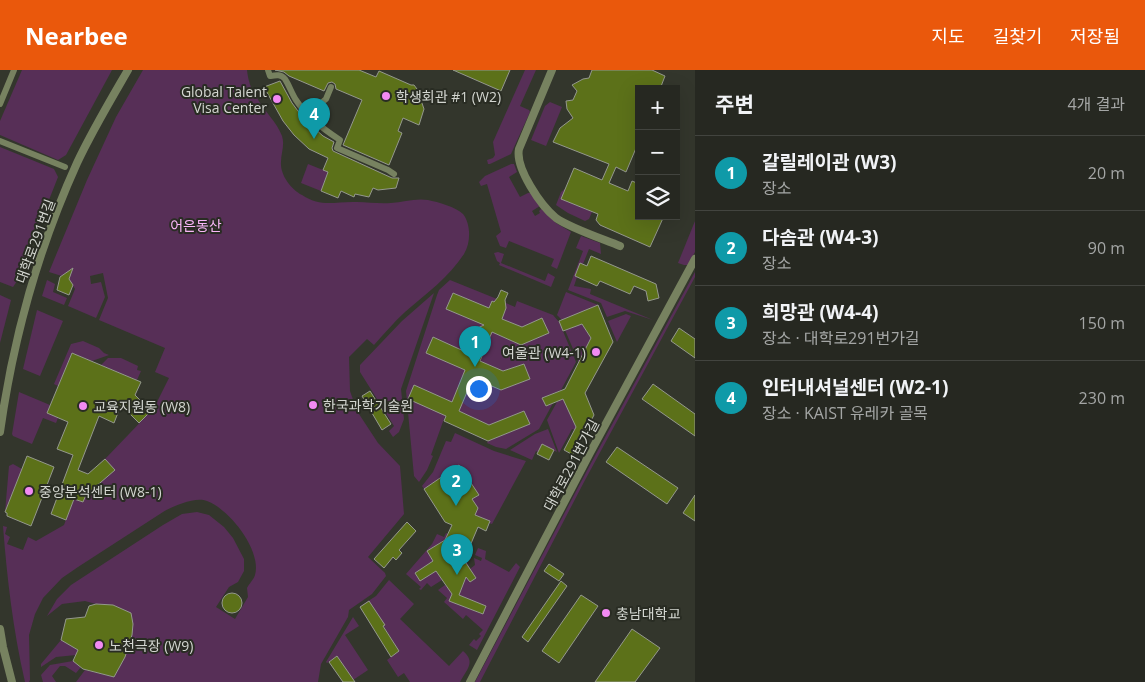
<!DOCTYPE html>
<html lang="ko">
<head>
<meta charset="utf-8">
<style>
  :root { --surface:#262821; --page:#32342e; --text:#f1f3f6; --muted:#a4a6a5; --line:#42443f; --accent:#ea580c }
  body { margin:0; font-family:"Open Sans","Noto Sans KR",sans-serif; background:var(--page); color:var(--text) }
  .controls { position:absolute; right:15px; top:15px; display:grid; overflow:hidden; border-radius:0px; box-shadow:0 5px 20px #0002 }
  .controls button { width:45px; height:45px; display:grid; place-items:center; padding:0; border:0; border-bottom:1px solid var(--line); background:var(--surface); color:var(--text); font:25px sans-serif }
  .you { position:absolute; left:478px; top:318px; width:18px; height:18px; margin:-12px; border:4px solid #fff; border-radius:50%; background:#1a73e8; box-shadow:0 0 0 8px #1a73e833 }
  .badge { display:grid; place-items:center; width:32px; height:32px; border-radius:50%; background:var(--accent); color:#fff; font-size:16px; font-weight:700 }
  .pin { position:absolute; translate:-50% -41px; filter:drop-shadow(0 1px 2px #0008) }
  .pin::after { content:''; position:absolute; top:26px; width:18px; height:15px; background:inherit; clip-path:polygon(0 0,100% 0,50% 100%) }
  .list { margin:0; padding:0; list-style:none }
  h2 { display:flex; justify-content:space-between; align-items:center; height:65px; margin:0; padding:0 20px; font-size:21px }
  h2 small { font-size:16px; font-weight:400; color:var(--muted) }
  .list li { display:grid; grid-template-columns:32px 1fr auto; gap:15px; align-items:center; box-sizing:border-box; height:75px; padding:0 20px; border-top:1px solid var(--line) }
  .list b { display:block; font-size:19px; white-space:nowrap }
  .list p { margin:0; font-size:16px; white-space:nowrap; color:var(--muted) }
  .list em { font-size:16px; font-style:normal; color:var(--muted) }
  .icon { flex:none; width:28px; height:28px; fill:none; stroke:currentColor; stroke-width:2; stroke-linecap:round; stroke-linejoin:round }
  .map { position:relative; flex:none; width:695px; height:612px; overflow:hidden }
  header { display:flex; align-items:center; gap:30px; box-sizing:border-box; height:70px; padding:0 25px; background:var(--accent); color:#fff }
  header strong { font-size:24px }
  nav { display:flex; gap:28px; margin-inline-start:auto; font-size:18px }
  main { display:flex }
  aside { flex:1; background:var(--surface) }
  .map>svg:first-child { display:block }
  .green { fill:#572f57 }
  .building { fill:#5c7119; stroke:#94988d }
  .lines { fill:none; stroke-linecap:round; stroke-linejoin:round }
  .pedestrian { stroke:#778260; stroke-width:6 }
  .minor { stroke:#778260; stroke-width:8 }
  .poi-dot { fill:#f28af2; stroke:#292c23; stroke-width:2 }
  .labels { text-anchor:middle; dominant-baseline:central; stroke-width:4; stroke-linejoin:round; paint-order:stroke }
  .poi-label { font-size:14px; fill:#d3d6d0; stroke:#292c23; text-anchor:start }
  .park-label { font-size:14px; fill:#f9b6f8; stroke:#292c23 }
  .street-label { font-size:14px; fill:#d3d6d0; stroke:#292c23 }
</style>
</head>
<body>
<header>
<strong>Nearbee</strong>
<nav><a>지도</a><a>길찾기</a><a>저장됨</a></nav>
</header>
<main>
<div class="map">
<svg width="695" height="612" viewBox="0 0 695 612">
  <rect width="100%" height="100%" fill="#33362c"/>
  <!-- green -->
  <g class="green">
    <polygon points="22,0 112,0 66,85 58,90 0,65 0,51"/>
    <path d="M 143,0 L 247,0 C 248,10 251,20 257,28 C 264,41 277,52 282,66 C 285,75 281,83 281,92 C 280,105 291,119 302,125 C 322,138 335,131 357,132 C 368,132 379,134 391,133 C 403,132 416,128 428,130 C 438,132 456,137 463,144 C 471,154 471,173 464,184 C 449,207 426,224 405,242 C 394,252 384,264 374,275 L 367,269 L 349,287 L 350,321 L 357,341 L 378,373 L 400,396 L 404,444 L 368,487 L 385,503 L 386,506 L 372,524 L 349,540 L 348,547 L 321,594 L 318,612 L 76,612 L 85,600 L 114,607 C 126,586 135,567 131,543 L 113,535 L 96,534 L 85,531 L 62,534 L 47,546 L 57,529 L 71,515 L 163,455 L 182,444 L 197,442 L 209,445 L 224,457 L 233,468 L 244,489 L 244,501 L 238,512 L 229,517 L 216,537 L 235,549 L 248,527 L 247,518 C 249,514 254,509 255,505 C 262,480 229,439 207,431 C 196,426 173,436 163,442 L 78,497 L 62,508 L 43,528 L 35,544 L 29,565 L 30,610 L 29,612 L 25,612 C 13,560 7,508 3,456 L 7,457 L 5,464 L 10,467 L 7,474 L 23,480 L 28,467 L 36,471 L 64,455 L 74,429 L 83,432 L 86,425 L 114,400 L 105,389 L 154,338 L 169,308 L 155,302 L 165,278 L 99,250 L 108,228 L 103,203 L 90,206 L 91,214 L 101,212 L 105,227 L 96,248 L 68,236 L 75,219 L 69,209 L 70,206 L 68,202 L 65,207 L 49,202 L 87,110 L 116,47 Z"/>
    <polygon points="525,0 536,0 520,36 529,40 530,42 511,84 490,94 488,94 487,90 493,88 495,85 493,72"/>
    <polygon points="550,32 562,37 546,76 531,70 545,36"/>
    <polygon points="0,77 54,99 58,107 17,211 13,217 0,212"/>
    <polygon points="308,94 328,102 321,121 301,113"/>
    <polygon points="511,94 514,94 517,102 509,107 520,127 528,123 531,123 540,136 532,141 535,146 540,143 539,141 542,138 556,153 571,162 557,199 551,196 554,189 509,171 506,178 500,176 496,166 501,162 487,114 481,116 479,112 485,106"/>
    <polygon points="566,118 562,129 592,142 589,149 585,151 568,143 556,135 561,122"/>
    <polygon points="695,151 695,182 688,195 684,195 678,193"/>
    <polygon points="581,166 600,173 601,184 589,179 583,194 580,193 575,206 577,207 574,216 591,219 590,224 653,250 625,241 607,247 601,233 568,220 583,181 576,178"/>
    <polygon points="498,182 504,184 501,193 545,211 548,203 555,207 551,217 499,195 500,193 497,191 494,183"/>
    <polygon points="695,202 695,207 584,412 480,612 475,612 590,395"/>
    <polygon points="47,210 55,214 53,222 67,228 64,235 42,226"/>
    <path d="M 450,210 L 497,229 L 495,233 L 492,232 L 489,238 L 453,223 L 447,239 L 484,255 L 482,259 L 476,258 L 469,262 C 465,272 467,276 472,285 L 433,267 L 426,282 L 465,300 L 452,332 L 414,315 L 445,346 L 431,385 L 433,386 L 427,400 L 419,412 L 414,406 L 406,321 L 437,225 L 439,220 Z"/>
    <polygon points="566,222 598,235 562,250 557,245"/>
    <polygon points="434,223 401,319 404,349 399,362 393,367 389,361 394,356 360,302 360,295 402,251"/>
    <polygon points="0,225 11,230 0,273"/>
    <polygon points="505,230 506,233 515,237 517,231 553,245 559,252 576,292 561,320 542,328 546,336 553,333 539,359 506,379 496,377 487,373 488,371 529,354 524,341 489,355 459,341 473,308 501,320 530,309 524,294 503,301 480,291 492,262 521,275 548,263 522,257 502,249 506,238"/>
    <polygon points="37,240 63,251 40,306 23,299"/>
    <polygon points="626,244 631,246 617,272 608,251"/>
    <polygon points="582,254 591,268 579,293 565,260"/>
    <polygon points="83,271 99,278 104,283 109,285 92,291 72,283 58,316 54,314 71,274"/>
    <polygon points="108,288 121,288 138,296 137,300 141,301 137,310 101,295"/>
    <polygon points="19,322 50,335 47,343 58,348 56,353 43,348 32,374 13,366 12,364"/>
    <polygon points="563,329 576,357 575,360 572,359 559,383 547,350 557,332"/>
    <polygon points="548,359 557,382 542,375 538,382 536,381 532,390 510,380 535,364"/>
    <polygon points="455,363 494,381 526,391 492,454 489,453 490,451 475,445 478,438 472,429 479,425 459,396 424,419 422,416 433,402 446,371 451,372"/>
    <polygon points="13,394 22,399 5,442 9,396"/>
    <polygon points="446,463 448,464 446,469 427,481 433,491 415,503 421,510 436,501 442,510 431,517 427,513 421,520 419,519 421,517 406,504 432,474 437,464 444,467"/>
    <polygon points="478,478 486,481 485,489 509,502 516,493 520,497 477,580 469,575 474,569 476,571 481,566 479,564 483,560 466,545 463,549 444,532 447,528 438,520 445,515 448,518 454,515 458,521 450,531 482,544 485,536 459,525 466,507 470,512 476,508 464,490 469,480 466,490 470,499 475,495 474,488 481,491 482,488 475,485"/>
    <path d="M 389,510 L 414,534 L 400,549 L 449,596 L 463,581 C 476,592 467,599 460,612 L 410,612 L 404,603 L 398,607 L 387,590 L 399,581 L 369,532 L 359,537 L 376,526 Z"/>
    <polygon points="353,547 359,556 345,565 368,600 353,610 337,586 327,593 326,592"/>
    <polygon points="61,570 78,580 76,585 56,587 41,597 41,594"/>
    <polygon points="73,591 81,597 76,603 65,596 60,596 52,606 56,612 43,612 41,605 50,595"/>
  </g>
  <!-- building -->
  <g class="building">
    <polygon points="275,0 359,0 376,7 379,1 411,15 414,15 417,19 424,39 419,55 403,48 398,61 402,63 389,95 343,75 362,30 336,19 335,14 332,12 328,13 324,21 289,6 284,2"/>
    <polygon points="453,0 510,0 501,21"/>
    <polygon points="592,0 652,0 665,6 660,19 639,19 639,71 626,102 616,97 609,113 628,121 632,111 639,114 639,146 664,146 650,177 600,155 596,150 598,144 561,129 574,98 602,110 609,94 553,72 560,58 573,48 567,39 566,31 573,30 577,21 572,15 583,9 589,8"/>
    <polygon points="280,11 292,33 304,49 323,66 334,72 332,78 333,81 392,108 399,108 396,118 378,120 373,118 369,127 355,124 354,127 341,121 338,128 321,121 328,102 323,100 328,88 309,79 294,65 283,51 264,17"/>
    <polygon points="591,186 656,214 659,228 648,231 646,221 634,216 630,224 600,211 597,216 575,206 580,193 587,196"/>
    <polygon points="73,198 69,209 73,215 69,225 57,220 60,207"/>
    <polygon points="501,220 508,223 505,230 506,238 502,249 522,257 542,248 549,263 521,275 492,262 480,291 503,301 524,294 530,309 501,320 473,308 459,341 489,355 524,341 530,354 488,371 444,351 446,346 408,329 414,315 452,332 465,300 426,283 433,267 468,283 466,270 469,262 484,255 446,239 453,223 489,238 492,231 494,232 498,227"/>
    <polygon points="598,235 613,272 585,323 594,345 573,385 564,380 576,357 563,329 546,336 542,328 565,319 591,268 582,254 563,261 559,251"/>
    <polygon points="679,258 695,269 695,288 671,271"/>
    <polygon points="72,283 141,312 135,325 151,341 139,353 121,335 114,353 99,346 78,400 88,404 105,389 115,400 86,425 83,432 74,429 66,450 51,444 73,385 57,379 68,352 47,343"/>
    <polygon points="653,314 695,344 695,366 642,329"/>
    <polygon points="370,321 391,354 382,360 362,326"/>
    <polygon points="542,374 554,380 549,390 537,384"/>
    <polygon points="617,377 678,418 667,434 606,392"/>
    <polygon points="27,386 54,397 31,456 7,446 7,443 5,442"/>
    <polygon points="459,395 479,425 472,429 478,438 475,445 490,451 486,461 478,457 464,490 476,508 470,512 466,507 459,525 486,536 483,544 449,531 452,524 436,501 420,511 415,503 433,491 427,481 445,470 452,455 445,452 424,419"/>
    <polygon points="695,425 695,451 683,443"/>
    <polygon points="407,452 416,461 399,480 402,483 396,490 393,487 384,498 374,489"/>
    <polygon points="549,494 564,504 559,511 544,501"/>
    <polygon points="561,511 567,516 528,572 522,567"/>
    <circle cx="232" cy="533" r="10"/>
    <polygon points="581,525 598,536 559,593 542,581"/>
    <polygon points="369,531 385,555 383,556 399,581 391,587 360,537"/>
    <polygon points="96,534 113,535 131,543 133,554 132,565 125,587 114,607 83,599 73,591 78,580 61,570 66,549 85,547 89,536"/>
    <polygon points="632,559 660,578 635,612 595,612"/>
    <polygon points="337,586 355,612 343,612 329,592"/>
  </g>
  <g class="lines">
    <!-- pedestrian -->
    <g class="pedestrian">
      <path d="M 268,0 L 270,6 C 276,5 281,4 285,9 C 289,15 292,24 296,30 C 307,47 323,59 340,70 L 337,78 L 388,100 L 394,104"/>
      <polyline points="0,34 14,0"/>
      <polyline points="307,45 326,29 331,17"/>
      <polyline points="0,71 65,97"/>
    </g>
    <!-- minor -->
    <g class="minor">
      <path d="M 552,0 L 519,79 C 515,98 541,136 556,148 C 570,158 603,169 620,176"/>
      <path d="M 0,362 C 13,269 38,179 77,93 C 92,61 110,31 128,0"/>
      <polyline points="0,559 3,577 12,612"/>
      <polyline points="470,612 590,383 695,189"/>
    </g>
  </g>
  <!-- markers -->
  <g class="poi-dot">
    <circle cx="386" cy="26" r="5"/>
    <circle cx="277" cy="29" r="5"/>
    <circle cx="596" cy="282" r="5"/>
    <circle cx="313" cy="335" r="5"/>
    <circle cx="83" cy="336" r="5"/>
    <circle cx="29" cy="421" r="5"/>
    <circle cx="606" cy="543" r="5"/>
    <circle cx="99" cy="575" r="5"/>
  </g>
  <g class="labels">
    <!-- poi labels -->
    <g class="poi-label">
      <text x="267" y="21" text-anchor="end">Global Talent<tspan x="267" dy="16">Visa Center</tspan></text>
      <text x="396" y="26">학생회관 #1 (W2)</text>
      <text x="586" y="282" text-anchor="end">여울관 (W4-1)</text>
      <text x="323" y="335">한국과학기술원</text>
      <text x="93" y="336">교육지원동 (W8)</text>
      <text x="39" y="421">중앙분석센터 (W8-1)</text>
      <text x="616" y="543">충남대학교</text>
      <text x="109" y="575">노천극장 (W9)</text>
    </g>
    <!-- park labels -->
    <g class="park-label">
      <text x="196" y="155">어은동산</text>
    </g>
    <!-- street labels -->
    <g class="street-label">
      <text transform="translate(35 171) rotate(-70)">대학로291번길</text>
      <text transform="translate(571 395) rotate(-62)">대학로291번가길</text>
    </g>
  </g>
</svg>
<div class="controls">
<button>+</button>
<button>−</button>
<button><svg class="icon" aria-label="layers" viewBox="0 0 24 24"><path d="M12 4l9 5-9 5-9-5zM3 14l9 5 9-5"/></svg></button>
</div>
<div class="you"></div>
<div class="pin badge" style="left:475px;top:297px;background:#0f9aa8">1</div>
<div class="pin badge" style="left:456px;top:436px;background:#0f9aa8">2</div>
<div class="pin badge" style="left:457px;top:505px;background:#0f9aa8">3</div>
<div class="pin badge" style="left:314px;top:69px;background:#0f9aa8">4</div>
</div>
<aside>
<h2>주변<small>4개 결과</small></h2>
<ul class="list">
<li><span class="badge" style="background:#0f9aa8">1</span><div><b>갈릴레이관 (W3)</b><p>장소</p></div><em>20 m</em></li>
<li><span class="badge" style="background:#0f9aa8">2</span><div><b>다솜관 (W4-3)</b><p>장소</p></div><em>90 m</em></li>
<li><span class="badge" style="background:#0f9aa8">3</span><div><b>희망관 (W4-4)</b><p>장소 · 대학로291번가길</p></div><em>150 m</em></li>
<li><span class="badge" style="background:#0f9aa8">4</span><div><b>인터내셔널센터 (W2-1)</b><p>장소 · KAIST 유레카 골목</p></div><em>230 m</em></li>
</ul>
</aside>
</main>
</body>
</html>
